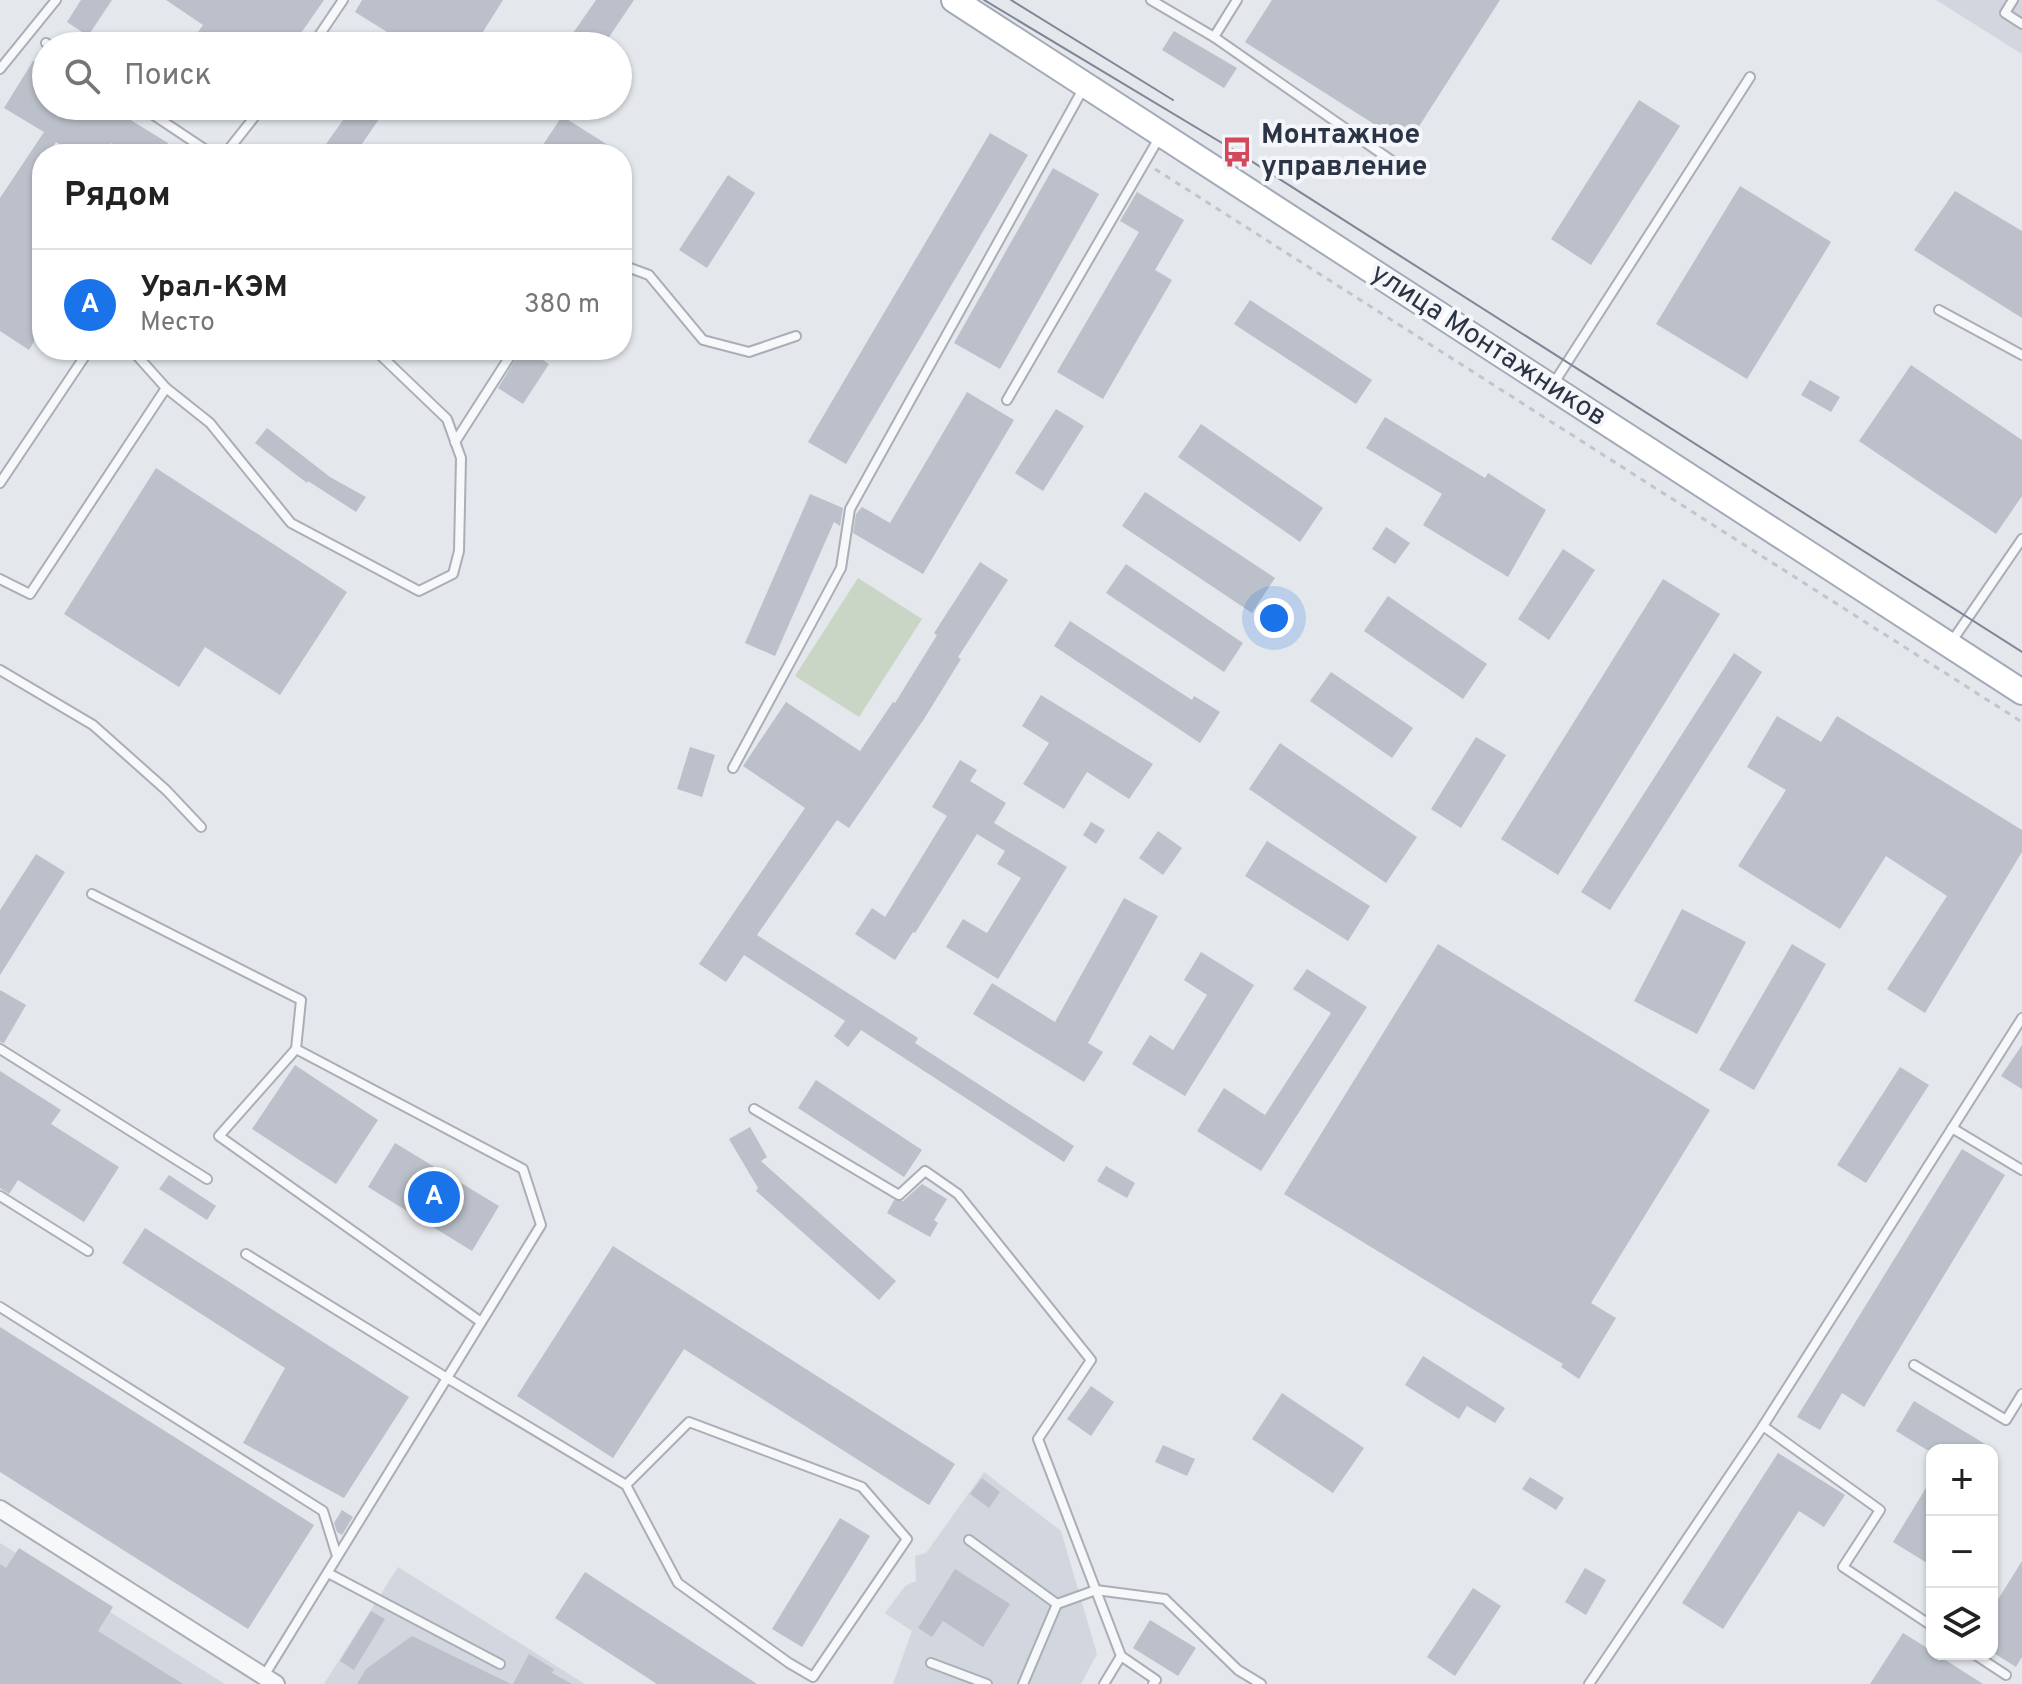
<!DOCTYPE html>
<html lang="ru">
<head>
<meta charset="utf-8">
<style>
  :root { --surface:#fff; --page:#f6f6f6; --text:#222; --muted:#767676; --line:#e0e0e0; --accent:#1a73e8 }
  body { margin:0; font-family:Overpass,sans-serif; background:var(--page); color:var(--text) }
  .controls { position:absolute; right:24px; bottom:24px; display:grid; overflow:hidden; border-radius:16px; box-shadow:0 2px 6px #0004 }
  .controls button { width:72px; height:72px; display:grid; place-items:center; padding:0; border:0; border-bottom:2px solid var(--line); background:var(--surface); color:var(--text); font:40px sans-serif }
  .you { position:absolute; left:1274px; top:618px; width:28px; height:28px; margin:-20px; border:6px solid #fff; border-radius:50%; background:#1a73e8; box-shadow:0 0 0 12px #1a73e833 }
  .badge { display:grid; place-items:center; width:52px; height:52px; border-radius:50%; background:var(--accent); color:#fff; font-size:26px; font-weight:700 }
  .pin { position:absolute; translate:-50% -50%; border:4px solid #fff; box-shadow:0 2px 8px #0006 }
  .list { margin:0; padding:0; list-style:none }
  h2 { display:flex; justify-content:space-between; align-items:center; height:104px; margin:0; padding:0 32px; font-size:34px }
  h2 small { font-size:26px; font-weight:400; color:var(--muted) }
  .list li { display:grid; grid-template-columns:52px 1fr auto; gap:24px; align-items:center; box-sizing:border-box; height:112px; padding:0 32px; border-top:2px solid var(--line) }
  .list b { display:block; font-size:30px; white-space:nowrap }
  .list p { margin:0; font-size:26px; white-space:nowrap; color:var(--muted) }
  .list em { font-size:26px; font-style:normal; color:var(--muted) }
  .icon { flex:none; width:44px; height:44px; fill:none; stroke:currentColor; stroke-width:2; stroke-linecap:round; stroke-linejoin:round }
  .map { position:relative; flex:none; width:2022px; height:1684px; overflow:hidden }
  .search { position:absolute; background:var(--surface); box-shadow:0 2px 6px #0004; left:32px; top:32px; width:600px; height:88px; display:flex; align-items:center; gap:20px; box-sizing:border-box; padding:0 28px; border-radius:44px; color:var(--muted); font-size:30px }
  .panel { position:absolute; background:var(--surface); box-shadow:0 2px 6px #0004; left:32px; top:144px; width:600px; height:216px; border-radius:32px }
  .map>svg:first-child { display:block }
  .built { fill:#d2d6de }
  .green { fill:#c9d6c5 }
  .building { fill:#bbc0ca }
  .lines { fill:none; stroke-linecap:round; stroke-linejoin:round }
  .lane-casing { stroke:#a9aeb7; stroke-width:12 }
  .street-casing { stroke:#a9aeb7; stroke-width:20 }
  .primary-casing { stroke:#a3abb8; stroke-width:28 }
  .path { stroke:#c2c5cb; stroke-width:3; stroke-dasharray:6 6; stroke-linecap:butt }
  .lane { stroke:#f7f8fa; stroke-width:8 }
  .street { stroke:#f7f8fa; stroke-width:16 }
  .primary { stroke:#fff; stroke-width:24 }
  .tram { stroke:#7d8696; stroke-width:2 }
  .labels { text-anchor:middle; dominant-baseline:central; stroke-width:8; stroke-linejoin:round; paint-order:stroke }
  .poi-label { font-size:28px; font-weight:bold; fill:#2b3445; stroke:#f4f6f9; text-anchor:start }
  .street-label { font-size:28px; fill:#2b3445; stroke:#f4f6f9 }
</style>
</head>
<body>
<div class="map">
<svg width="2022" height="1684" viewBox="0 0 2022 1684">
  <rect width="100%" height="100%" fill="#e4e7ec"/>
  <!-- built -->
  <g class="built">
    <polygon points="1936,0 2022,0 2022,54"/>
    <polygon points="984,1472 1061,1531 1097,1654 1081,1684 893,1684 912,1631 885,1613 905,1586 916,1581 915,1556 926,1553"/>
    <polygon points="0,1543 225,1684 0,1684"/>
    <polygon points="398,1567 585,1684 324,1684"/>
  </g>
  <!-- green -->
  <polygon class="green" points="858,578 922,619 859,717 795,676"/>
  <!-- building -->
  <g class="building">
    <polygon points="81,0 112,0 88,36 67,22"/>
    <polygon points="166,0 324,0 292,46 188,46 203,25"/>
    <polygon points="362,0 503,0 474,46 427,46 413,37 408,45 355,12"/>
    <polygon points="596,0 634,0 603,46 564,46"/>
    <polygon points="1272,0 1500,0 1407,145 1245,42"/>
    <polygon points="1174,31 1237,68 1224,88 1162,50"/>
    <polygon points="33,61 46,68 46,106 108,106 168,143 161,154 129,154 111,143 105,154 75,154 56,142 48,154 42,154 42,329 29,350 0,331 0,198 44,132 4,108"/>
    <polygon points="1639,100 1680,126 1591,265 1551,239"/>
    <polygon points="353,106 388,106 355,154 319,154"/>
    <polygon points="562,116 622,154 537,154"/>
    <polygon points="990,133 1028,155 846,464 808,442"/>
    <polygon points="1053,168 1099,194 1000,369 954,343"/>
    <polygon points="728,175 755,193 707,268 679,250"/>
    <polygon points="1740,186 1831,242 1747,379 1656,324"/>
    <polygon points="1955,191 2022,231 2022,318 1914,250"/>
    <polygon points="1137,192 1184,220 1155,270 1172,280 1103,399 1057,372 1139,232 1120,221"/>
    <polygon points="1250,300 1372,380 1356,404 1234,324"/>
    <polygon points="521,350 527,350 549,364 523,404 498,388"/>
    <polygon points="1911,365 2022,440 2022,496 1996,534 1859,441"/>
    <polygon points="1810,380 1840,397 1831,412 1801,395"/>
    <polygon points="967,392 1014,420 923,574 853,533 856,514 862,507 890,523"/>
    <polygon points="1056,409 1084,426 1043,491 1015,473"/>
    <polygon points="1385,417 1485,478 1488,473 1546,510 1508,577 1423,525 1442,494 1366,448"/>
    <polygon points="1201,424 1323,508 1300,542 1178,457"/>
    <polygon points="267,428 330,477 366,497 356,512 308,481 307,483 255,443"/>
    <polygon points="156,468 347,592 280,695 205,647 179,687 64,614"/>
    <polygon points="1145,492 1275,578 1252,613 1122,526"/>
    <polygon points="810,494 843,508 840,526 834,522 775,656 745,643"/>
    <polygon points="1386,527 1410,543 1395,564 1372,549"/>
    <polygon points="1563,549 1595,570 1549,640 1518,619"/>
    <polygon points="980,562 1008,580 958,657 961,659 924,719 849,828 837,820 757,935 918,1038 915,1043 1074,1146 1064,1162 861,1030 848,1047 834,1036 845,1021 744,955 726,982 699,964 805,808 743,766 786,702 860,751 893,702 895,703 937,635 934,633"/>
    <polygon points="1126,564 1243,643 1224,672 1106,593"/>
    <polygon points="1663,579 1720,614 1558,875 1501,839"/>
    <polygon points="1388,596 1487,664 1463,699 1364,631"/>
    <polygon points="1070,621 1192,700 1194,696 1220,712 1200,743 1054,646"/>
    <polygon points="1734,653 1762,672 1610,910 1581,892"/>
    <polygon points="1331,672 1413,728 1392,758 1310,701"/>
    <polygon points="1041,695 1153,764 1129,799 1087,772 1064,809 1023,784 1049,743 1022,726"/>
    <polygon points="1777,716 1821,742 1837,716 2022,830 2022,852 1925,1013 1887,989 1947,896 1886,856 1840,929 1738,866 1786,790 1747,767"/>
    <polygon points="1476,737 1506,755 1461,828 1431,809"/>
    <polygon points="1280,743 1417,837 1386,883 1249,789"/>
    <polygon points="690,747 715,755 702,797 677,789"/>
    <polygon points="960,760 977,770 970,781 1006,803 994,823 1067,867 998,979 946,947 963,919 987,933 1021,878 997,864 1005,851 977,834 915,933 913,932 895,960 855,934 872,908 885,917 947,816 932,807"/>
    <polygon points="1091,822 1105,830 1096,844 1083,835"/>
    <polygon points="1158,831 1182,848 1163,875 1139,858"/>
    <polygon points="1267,841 1370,906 1348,941 1245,876"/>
    <polygon points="36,854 65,872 0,975 0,910"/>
    <polygon points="1124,898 1158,916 1088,1043 1103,1052 1084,1082 973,1014 992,983 1055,1022"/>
    <polygon points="1682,909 1746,942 1697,1034 1634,1001"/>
    <polygon points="1438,944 1710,1110 1591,1303 1616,1318 1579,1379 1561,1367 1563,1364 1284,1194"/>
    <polygon points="1792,944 1826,964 1754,1090 1719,1070"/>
    <polygon points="1201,952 1254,985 1185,1096 1132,1064 1150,1035 1173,1050 1207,995 1184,980"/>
    <polygon points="1307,969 1367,1007 1261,1171 1197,1131 1224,1088 1265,1115 1331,1013 1293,989"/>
    <polygon points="0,990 26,1005 4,1043 0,1042"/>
    <polygon points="2022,1045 2022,1089 2001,1076"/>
    <polygon points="295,1065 378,1120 336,1184 252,1129"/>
    <polygon points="1900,1067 1929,1085 1866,1183 1837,1165"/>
    <polygon points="0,1071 61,1110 51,1124 119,1167 84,1222 18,1180 9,1194 0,1188"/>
    <polygon points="816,1080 922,1150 904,1177 798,1108"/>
    <polygon points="750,1127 767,1157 761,1161 896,1281 879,1300 756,1191 758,1188 729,1139"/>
    <polygon points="395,1143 499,1206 472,1251 368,1187"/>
    <polygon points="1962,1149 2005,1175 1864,1407 1842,1393 1820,1430 1797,1417"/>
    <polygon points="1106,1166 1135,1183 1127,1198 1097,1181"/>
    <polygon points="169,1175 216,1206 207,1220 159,1189"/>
    <polygon points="922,1184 947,1199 934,1220 938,1223 930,1237 887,1213 894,1200 903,1201"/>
    <polygon points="145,1228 409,1397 344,1498 243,1443 285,1368 122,1263"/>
    <polygon points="613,1246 955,1464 929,1505 684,1349 613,1458 517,1396"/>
    <polygon points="0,1327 314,1525 248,1629 0,1472"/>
    <polygon points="1423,1356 1505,1408 1495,1423 1467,1406 1459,1419 1405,1385"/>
    <polygon points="1091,1386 1114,1402 1091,1436 1067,1419"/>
    <polygon points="1282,1393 1364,1448 1333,1493 1252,1439"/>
    <polygon points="1914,1401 1995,1450 1927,1450 1896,1431"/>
    <polygon points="1163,1445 1195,1459 1187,1476 1155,1462"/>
    <polygon points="1778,1453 1845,1495 1824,1527 1799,1511 1723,1629 1682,1603"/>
    <polygon points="1530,1477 1564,1498 1556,1510 1522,1489"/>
    <polygon points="982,1478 1000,1492 989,1508 970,1494"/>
    <polygon points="1932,1478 1932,1566 1893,1542"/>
    <polygon points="342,1510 353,1517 342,1535 337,1532 334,1523"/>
    <polygon points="840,1518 870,1536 802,1647 772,1629"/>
    <polygon points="19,1548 113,1607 98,1631 183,1684 0,1684 0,1564 6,1568"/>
    <polygon points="2022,1561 2022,1657 2016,1667 1992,1652 1992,1609"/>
    <polygon points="1585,1568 1606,1580 1586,1615 1565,1602"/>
    <polygon points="955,1569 1010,1604 983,1647 943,1621 932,1637 918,1628"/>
    <polygon points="585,1572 757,1684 657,1684 555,1618"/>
    <polygon points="1473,1588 1501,1606 1455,1676 1427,1657"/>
    <polygon points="371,1611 385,1619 354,1670 340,1661"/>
    <polygon points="1150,1620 1196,1648 1178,1676 1133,1648"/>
    <polygon points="1903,1633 1932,1651 1932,1654 1936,1654 1983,1684 1870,1684"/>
    <polygon points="412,1636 511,1684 357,1684 366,1669"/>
    <polygon points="529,1654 554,1669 552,1673 572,1684 513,1684"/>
  </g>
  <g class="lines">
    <!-- lane casing -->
    <g class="lane-casing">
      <g id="lane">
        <polyline points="1151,0 1214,37 1237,0"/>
        <polyline points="2013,0 2005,13 2022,24"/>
        <polyline points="1214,37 1395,163"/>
        <polyline points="46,43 50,46"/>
        <polyline points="312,46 343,0"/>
        <polyline points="0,69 56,0"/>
        <polyline points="140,106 212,154"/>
        <polyline points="225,154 263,106"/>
        <polyline points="622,265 649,275 703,340 749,352 796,336"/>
        <polyline points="1939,310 2022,355"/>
        <polyline points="1552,386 1750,77"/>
        <polyline points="166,388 210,423 291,523 419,591 453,574 459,551 461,458 447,419 375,350"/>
        <polyline points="1007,400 1159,138"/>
        <polyline points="455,442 514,350"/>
        <polyline points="0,483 89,350"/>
        <polyline points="0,579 30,594 166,388 132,350"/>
        <polyline points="1950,644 2022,539"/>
        <polyline points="0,670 93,725 166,790 201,827"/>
        <polyline points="733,768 841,568 850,509 1083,89"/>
        <polyline points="92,894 301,1000 296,1049 523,1169 541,1225 264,1676"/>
        <polyline points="0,1049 207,1179"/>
        <polyline points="296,1049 219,1136 481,1322"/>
        <polyline points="754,1109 899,1195 925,1171 958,1194 1091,1360 1038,1439 1121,1656 1104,1684"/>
        <polyline points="1952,1128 2022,1170"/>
        <polyline points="0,1196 88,1251"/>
        <polyline points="246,1254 447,1378 626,1485 678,1583 789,1663 813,1677 907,1539 862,1487 689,1422 626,1485"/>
        <polyline points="0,1307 323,1511 337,1556"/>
        <polyline points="1914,1365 2006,1420 2022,1394"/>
        <polyline points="1763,1426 1880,1510 1843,1567 1932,1626"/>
        <polyline points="969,1540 1057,1604 1023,1684"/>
        <polyline points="328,1573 500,1664"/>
        <polyline points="1057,1604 1096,1590 1165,1599 1238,1670 1261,1684"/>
        <polyline points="1974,1654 2006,1675"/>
        <polyline points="1121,1656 1156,1680 1153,1684"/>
        <polyline points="931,1663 987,1684"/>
        <polyline points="1589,1684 1763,1426 2022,1018"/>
      </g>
    </g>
    <!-- street casing -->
    <g class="street-casing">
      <polyline id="street" points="0,1509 276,1684"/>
    </g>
    <!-- primary casing -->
    <g class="primary-casing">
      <polyline id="primary" points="954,0 2022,692"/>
    </g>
    <!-- path -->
    <polyline class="path" points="1155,169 2022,722"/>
    <!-- lane -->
    <use href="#lane" class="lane"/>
    <!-- street -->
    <use href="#street" class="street"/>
    <!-- primary -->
    <use href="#primary" class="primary"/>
    <!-- tram -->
    <g class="tram">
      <polyline points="984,0 1237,152 2022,652"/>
      <polyline points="1011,0 1173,100"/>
    </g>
  </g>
  <!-- icons -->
  <defs>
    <g id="bus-bare" transform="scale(2.4)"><path d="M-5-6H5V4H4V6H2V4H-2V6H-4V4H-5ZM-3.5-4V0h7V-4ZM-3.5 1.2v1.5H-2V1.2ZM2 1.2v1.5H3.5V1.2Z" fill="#d1495b" stroke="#f4f6f9" stroke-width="2.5" paint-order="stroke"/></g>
  </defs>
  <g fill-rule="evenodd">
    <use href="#bus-bare" x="1237" y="152"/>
  </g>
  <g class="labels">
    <!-- poi labels -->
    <g class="poi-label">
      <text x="1261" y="136">Монтажное<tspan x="1261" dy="32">управление</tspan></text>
    </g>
    <!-- street labels -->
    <g class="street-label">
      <text transform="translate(1488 346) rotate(33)">улица Монтажников</text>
    </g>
  </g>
</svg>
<div class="controls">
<button>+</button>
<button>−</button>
<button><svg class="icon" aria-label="layers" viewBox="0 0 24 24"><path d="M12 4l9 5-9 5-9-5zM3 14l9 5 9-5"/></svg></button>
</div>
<div class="you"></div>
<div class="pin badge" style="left:434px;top:1197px">A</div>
<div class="search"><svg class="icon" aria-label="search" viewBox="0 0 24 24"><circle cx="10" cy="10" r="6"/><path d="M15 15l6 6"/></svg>Поиск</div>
<section class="panel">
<h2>Рядом<small></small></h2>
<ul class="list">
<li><span class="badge">A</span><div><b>Урал-КЭМ</b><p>Место</p></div><em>380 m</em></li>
</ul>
</section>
</div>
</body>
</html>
